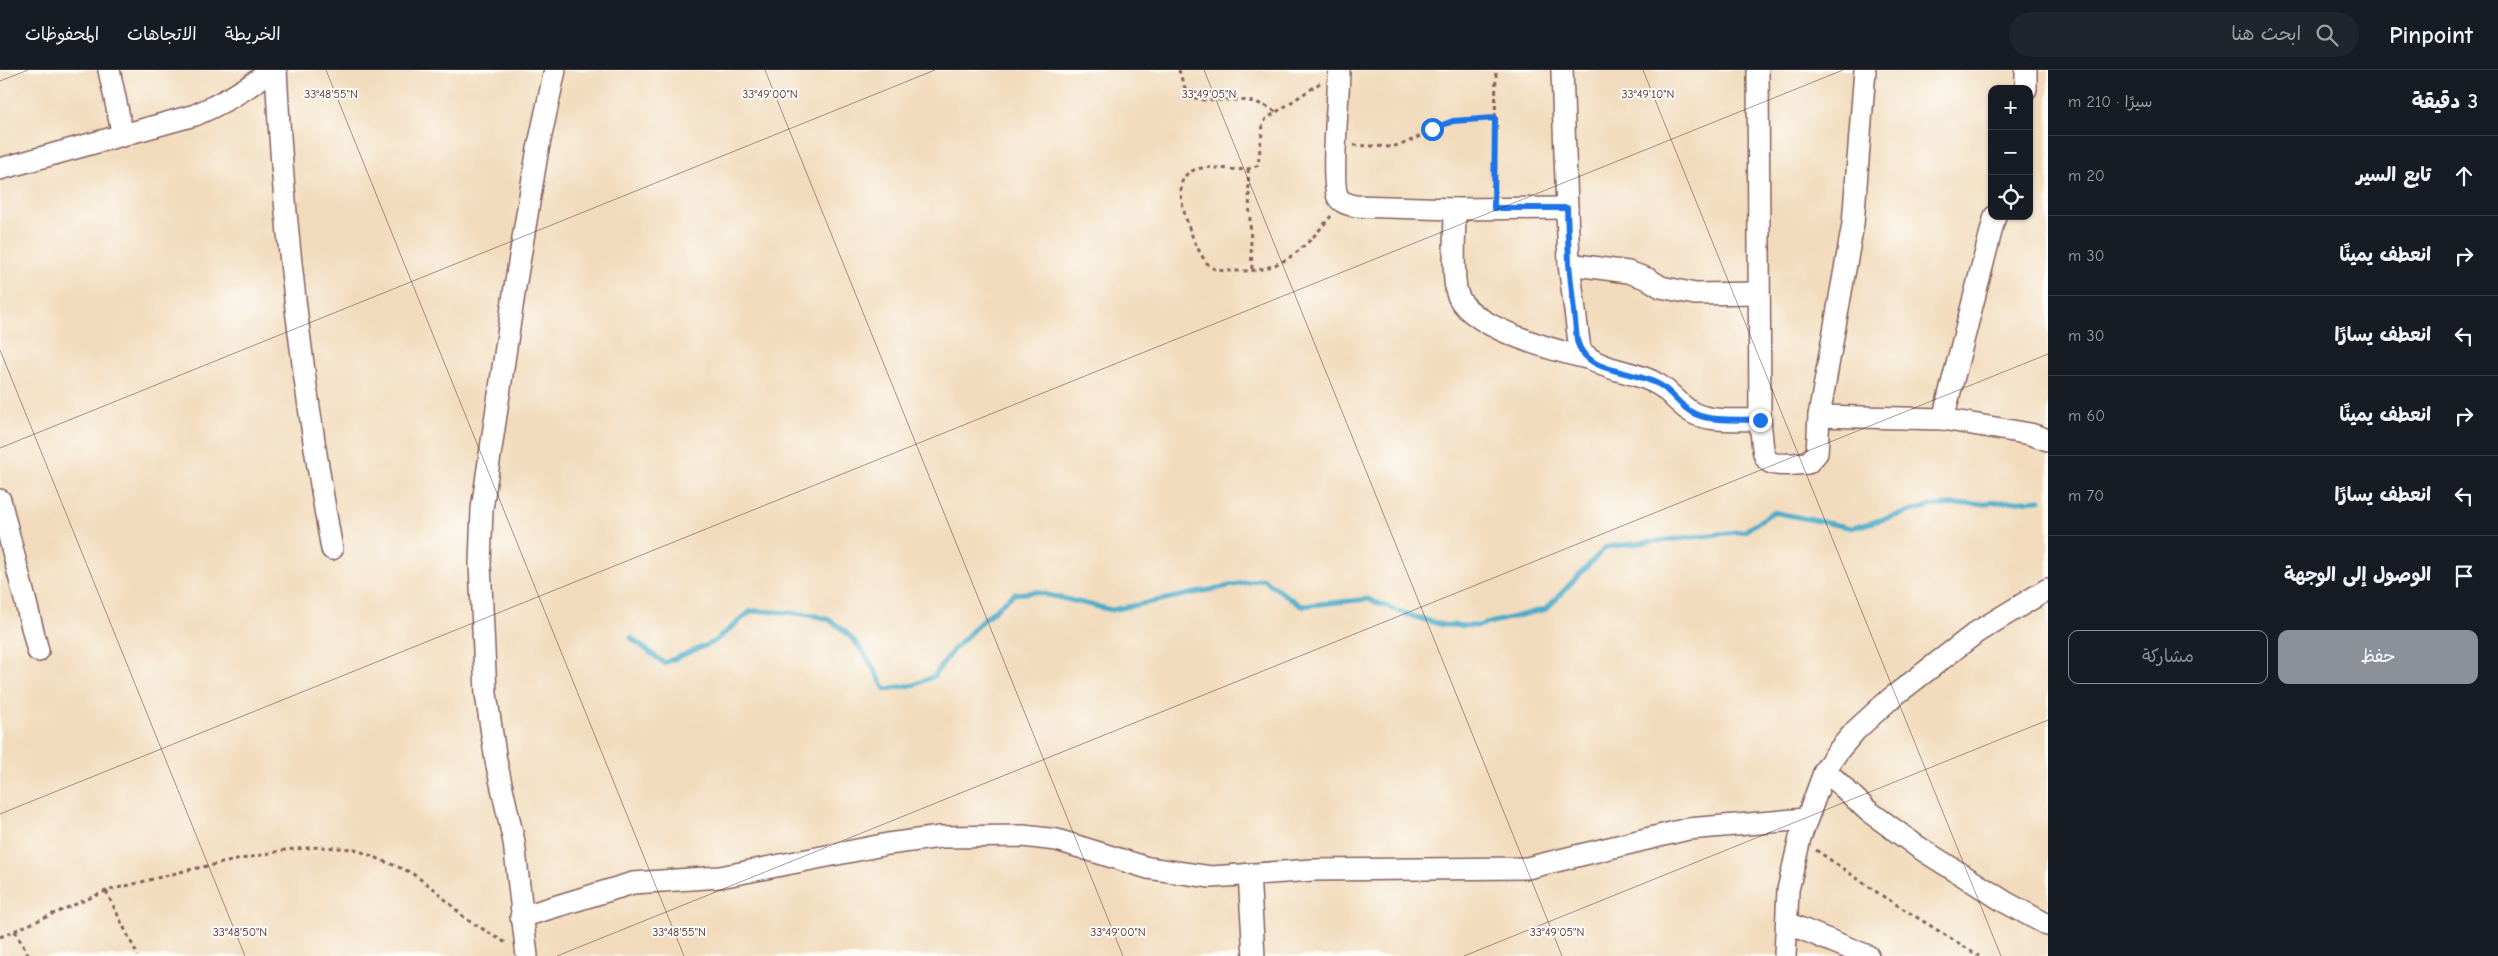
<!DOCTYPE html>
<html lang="ar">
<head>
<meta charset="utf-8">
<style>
  :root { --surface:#171b24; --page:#20242c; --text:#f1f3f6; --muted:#9ea1a6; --line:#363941; --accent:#8c9099 }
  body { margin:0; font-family:"Comic Neue","Playpen Sans Arabic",sans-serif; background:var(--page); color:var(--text); direction:rtl }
  .controls { position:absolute; right:15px; top:15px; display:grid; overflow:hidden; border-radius:10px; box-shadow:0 1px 4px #0004 }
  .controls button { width:45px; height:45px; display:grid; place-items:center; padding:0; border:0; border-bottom:1px solid var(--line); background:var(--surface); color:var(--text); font:25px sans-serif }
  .stop { position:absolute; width:15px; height:15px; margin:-11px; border:4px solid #1a73e8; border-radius:50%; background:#fff }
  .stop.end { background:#1a73e8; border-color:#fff; box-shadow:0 1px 5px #0008 }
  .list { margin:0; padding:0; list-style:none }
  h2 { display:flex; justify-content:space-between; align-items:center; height:65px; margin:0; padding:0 20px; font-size:21px }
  h2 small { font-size:16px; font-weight:400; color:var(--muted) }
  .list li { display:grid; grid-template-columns:32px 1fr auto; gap:15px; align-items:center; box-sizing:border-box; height:80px; padding:0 20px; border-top:1px solid var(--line) }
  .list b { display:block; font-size:19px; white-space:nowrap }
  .list em { font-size:16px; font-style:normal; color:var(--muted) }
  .actions { display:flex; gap:10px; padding:15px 20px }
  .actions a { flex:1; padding:11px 0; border:1px solid var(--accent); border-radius:10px; text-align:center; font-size:18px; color:var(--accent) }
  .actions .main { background:var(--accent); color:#fff }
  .icon { flex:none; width:28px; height:28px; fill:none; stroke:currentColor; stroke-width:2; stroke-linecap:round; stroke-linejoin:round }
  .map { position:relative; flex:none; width:2048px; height:886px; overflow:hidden; direction:ltr }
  header { display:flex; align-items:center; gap:30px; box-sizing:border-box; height:70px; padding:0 25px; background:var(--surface); border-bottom:1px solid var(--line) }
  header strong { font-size:24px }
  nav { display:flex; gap:28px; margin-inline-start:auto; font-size:18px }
  .search { width:350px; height:45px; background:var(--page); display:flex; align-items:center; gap:12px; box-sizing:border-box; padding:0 18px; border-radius:28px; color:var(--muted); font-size:19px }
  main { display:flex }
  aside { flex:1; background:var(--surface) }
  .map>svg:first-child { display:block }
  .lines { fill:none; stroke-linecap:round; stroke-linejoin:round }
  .stream { stroke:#47aac7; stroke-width:5 }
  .street-casing { stroke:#85615e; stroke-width:24 }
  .path { stroke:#85615e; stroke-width:3; stroke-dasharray:4 4; stroke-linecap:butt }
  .street { stroke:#fff; stroke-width:21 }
  .route { stroke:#1a73e8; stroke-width:6 }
  .ticks { fill:none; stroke:#4a1f2b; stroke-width:1; stroke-opacity:0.45 }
  .ticks-label { font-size:12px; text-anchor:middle; fill:#4a1f2b; stroke:#fdfcf7; stroke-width:4; stroke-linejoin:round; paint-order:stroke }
</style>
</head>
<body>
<header>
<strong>Pinpoint</strong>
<div class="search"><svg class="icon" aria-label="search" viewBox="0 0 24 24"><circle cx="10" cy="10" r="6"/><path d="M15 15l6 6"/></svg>ابحث هنا</div>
<nav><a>الخريطة</a><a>الاتجاهات</a><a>المحفوظات</a></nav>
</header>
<main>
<aside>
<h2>3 دقيقة<small>سيرًا · 210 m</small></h2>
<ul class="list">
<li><svg class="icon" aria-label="ahead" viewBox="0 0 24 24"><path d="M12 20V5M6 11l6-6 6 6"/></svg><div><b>تابع السير</b></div><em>20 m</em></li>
<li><svg class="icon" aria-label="right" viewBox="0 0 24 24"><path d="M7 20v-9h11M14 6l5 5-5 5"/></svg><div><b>انعطف يمينًا</b></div><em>30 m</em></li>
<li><svg class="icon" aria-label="left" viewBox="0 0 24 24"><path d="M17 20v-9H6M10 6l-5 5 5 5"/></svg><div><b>انعطف يسارًا</b></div><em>30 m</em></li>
<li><svg class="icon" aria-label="right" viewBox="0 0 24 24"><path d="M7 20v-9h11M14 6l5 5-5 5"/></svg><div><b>انعطف يمينًا</b></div><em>60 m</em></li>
<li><svg class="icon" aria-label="left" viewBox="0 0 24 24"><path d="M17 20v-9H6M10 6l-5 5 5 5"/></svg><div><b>انعطف يسارًا</b></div><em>70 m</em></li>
<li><svg class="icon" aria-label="arrive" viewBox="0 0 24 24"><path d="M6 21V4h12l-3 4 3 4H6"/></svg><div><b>الوصول إلى الوجهة</b></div></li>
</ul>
<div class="actions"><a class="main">حفظ</a><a>مشاركة</a></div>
</aside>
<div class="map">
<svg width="2048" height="886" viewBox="0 0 2048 886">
  <rect width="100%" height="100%" fill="#fdfcf7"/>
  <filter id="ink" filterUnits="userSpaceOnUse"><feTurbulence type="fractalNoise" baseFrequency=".02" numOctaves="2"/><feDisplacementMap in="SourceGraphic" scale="10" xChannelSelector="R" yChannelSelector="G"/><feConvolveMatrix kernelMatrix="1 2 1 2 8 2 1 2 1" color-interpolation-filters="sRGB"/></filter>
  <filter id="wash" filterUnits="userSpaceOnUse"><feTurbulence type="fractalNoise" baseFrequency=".0096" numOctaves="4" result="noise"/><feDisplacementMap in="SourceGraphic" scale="20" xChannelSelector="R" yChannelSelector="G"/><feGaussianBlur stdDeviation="1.12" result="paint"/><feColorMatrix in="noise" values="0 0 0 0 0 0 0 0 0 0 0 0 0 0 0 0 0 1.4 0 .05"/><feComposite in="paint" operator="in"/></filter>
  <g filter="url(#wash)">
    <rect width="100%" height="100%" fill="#f2dbbc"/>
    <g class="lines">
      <!-- stream -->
      <path class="stream" d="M 631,568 L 664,593 L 714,572 L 751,541 C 766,541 819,543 831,551 C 857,567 871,593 885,619 L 914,615 L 934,606 L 952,581 L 984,549 L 1014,524 L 1036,522 L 1112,540 L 1263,509 L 1301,536 L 1368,529 L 1405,544 L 1443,555 L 1477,556 L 1546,539 L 1606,477 L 1745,461 L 1773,442 L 1852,458 L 1930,436 L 2040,430"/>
    </g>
  </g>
  <g filter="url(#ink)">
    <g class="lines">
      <!-- street casing -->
      <g class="street-casing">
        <g id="street">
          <polyline points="109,0 123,66"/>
          <path d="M 276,0 C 284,162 303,319 332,479"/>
          <path d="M 1339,0 C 1339,22 1330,114 1338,127 C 1341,133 1349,134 1354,136 L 1455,139 L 1567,138"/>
          <path d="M 1562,0 L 1569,194 L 1580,280 C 1601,303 1634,299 1659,315 C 1672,323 1681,338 1695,344 C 1713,352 1740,349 1760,350"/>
          <path d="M 1758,0 L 1760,350 C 1765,396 1759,397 1808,393 L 1817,383 L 1819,346 L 1853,154 L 1865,0"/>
          <polyline points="2026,19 2026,0"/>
          <path d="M 0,99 L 195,45 C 223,33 247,19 272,0"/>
          <path d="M 1455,139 C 1455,159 1452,206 1457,223 C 1467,257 1556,281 1587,288"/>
          <polyline points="1569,194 1628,202 1648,209 1661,217 1695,224 1758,223"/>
          <polyline points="1819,346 1943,349 2030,364 2048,370"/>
          <polyline points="1943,349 1995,146"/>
          <polyline points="0,430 38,581"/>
          <polyline points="1825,700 1867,740 1918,777 2005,832 2048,855"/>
          <polyline points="1249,804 1254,886"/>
          <polyline points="521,847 633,813 720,807 888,774 940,767 1023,766 1057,770 1148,798 1211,807 1313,800 1527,798 1688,759 1806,749"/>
          <polyline points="1787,853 1868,886"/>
          <polyline points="527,886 514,772 496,691 486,624 480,494 482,439 515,217 537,84 555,0"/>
          <polyline points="1785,886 1788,820 1800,768 1825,700 1838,681 1856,660 1890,629 1977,562 2048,519"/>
        </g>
      </g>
      <!-- path -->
      <g class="path">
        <path d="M 1179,0 C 1182,9 1184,22 1193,27 C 1199,30 1207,30 1213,30 C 1236,30 1256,28 1276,42"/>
        <path d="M 1320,13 L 1266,49 L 1263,54 L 1258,95 C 1237,108 1204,87 1185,106 C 1171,121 1197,187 1211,197 C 1219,202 1229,201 1237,201 C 1283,202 1304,179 1331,146"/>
        <polyline points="1354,75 1390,77 1403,74 1453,51 1495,48"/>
        <polyline points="1248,99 1252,200"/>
        <polyline points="1494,119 1496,0"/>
        <polyline points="1816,780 1881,825 1979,886"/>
        <polyline points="106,821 138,886"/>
        <polyline points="15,861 29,886"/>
        <polyline points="0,867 106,821 188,800 285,780 319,777 355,779 410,802 433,818 466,849 506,873"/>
      </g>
      <!-- street -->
      <use href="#street" class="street"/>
    </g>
  </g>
  <g class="lines" filter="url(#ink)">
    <!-- route -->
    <path class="route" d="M 1432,59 L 1453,51 L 1495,48 L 1494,138 L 1567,138 L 1569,194 L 1577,270 C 1585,305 1634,299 1660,315 C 1673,323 1681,338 1695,344 C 1713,352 1740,349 1760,350"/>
  </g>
  <!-- ticks -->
  <path class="ticks" d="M 326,0 L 684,886M 765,0 L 1123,886M 1204,0 L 1562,886M 1643,0 L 2001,886M 0,11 L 28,0M 0,280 L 245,886M 0,378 L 935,0M 0,744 L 1843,0M 557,886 L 2048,284M 1464,886 L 2048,650"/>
  <g class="ticks-label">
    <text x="331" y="28">33°48'55"N</text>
    <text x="770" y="28">33°49'00"N</text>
    <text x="1209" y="28">33°49'05"N</text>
    <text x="1648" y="28">33°49'10"N</text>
    <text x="240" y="866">33°48'50"N</text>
    <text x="679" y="866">33°48'55"N</text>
    <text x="1118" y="866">33°49'00"N</text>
    <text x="1557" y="866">33°49'05"N</text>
  </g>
</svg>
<div class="controls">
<button>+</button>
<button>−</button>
<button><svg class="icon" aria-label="locate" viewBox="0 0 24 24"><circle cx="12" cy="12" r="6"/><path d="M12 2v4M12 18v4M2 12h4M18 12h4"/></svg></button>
</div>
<div class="stop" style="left:1432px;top:59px"></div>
<div class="stop end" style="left:1760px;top:350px"></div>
</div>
</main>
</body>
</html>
